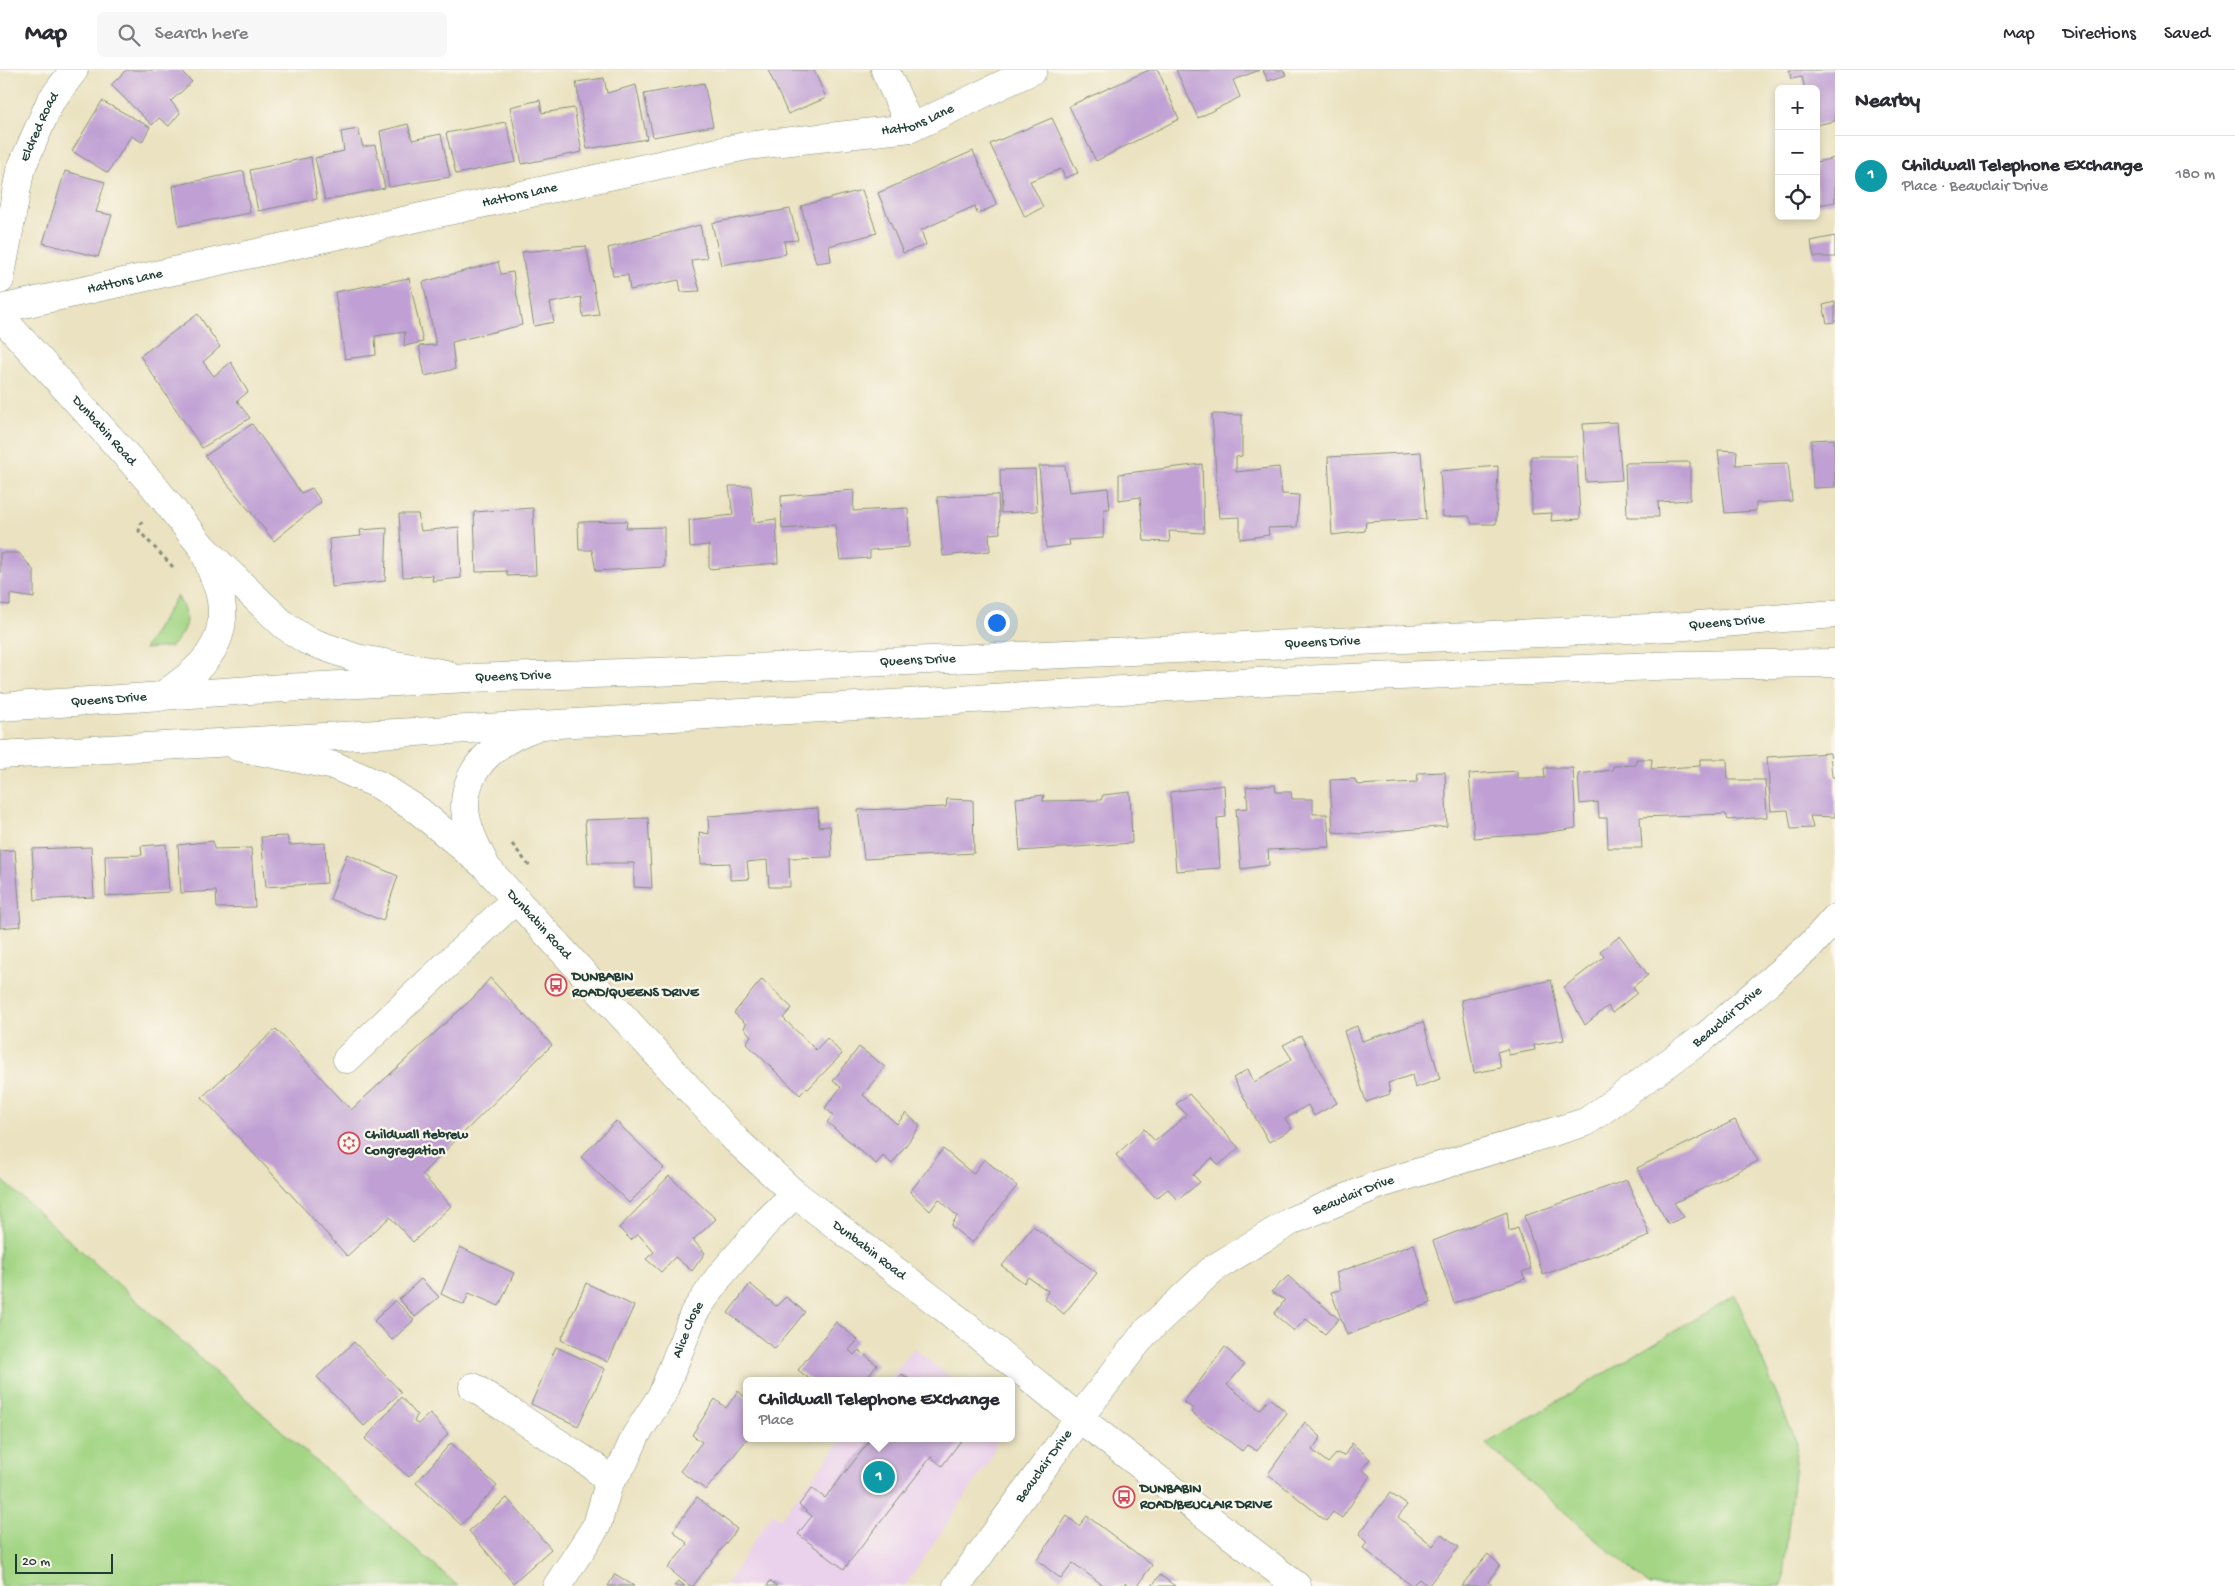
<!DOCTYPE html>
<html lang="en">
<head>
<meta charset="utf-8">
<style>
  :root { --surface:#fff; --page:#f7f7f7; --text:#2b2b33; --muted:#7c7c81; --line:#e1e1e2; --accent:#db2777 }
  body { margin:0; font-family:"Gochi Hand",sans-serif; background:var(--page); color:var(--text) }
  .controls { position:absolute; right:15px; top:15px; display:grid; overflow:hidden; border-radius:8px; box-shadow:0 2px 8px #0003 }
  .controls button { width:45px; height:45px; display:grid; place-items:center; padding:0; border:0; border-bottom:1px solid var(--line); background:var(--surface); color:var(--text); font:25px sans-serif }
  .scale { position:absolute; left:15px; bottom:12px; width:98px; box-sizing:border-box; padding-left:5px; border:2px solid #1f3d34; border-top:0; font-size:14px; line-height:18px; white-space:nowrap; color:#1f3d34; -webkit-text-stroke:4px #fbf7ec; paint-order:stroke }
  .you { position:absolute; left:996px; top:552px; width:18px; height:18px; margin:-12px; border:4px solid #fff; border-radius:50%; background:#1a73e8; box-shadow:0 0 0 8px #1a73e833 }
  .badge { display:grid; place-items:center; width:32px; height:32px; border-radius:50%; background:var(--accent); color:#fff; font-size:16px; font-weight:700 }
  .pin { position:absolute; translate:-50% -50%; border:2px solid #fff; box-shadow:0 1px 5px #0006 }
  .popup { position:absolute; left:743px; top:1307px; width:272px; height:65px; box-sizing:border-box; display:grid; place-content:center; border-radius:8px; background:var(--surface); filter:drop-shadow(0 1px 4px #0005); font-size:16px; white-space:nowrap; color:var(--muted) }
  .popup b { font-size:19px; color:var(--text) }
  .popup::after { content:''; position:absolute; left:50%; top:100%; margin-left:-10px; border:10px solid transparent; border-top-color:var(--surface) }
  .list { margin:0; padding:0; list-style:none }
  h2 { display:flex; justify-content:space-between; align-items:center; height:65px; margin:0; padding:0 20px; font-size:21px }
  h2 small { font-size:16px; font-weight:400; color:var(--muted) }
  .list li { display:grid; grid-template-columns:32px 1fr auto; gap:15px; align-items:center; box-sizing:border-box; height:80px; padding:0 20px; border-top:1px solid var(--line) }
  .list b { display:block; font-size:19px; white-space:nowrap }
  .list p { margin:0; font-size:16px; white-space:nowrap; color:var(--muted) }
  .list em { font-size:16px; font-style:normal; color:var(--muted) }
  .icon { flex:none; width:28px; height:28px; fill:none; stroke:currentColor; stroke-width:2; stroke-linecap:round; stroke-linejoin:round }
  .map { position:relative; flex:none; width:1835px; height:1516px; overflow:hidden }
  header { display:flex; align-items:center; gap:30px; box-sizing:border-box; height:70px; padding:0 25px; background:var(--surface); border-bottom:1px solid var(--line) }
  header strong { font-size:24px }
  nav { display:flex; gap:28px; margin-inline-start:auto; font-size:18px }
  .search { width:350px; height:45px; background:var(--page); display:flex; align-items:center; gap:12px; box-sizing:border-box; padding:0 18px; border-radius:8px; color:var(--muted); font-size:19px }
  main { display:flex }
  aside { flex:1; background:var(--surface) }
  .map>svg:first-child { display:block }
  .built { fill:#ead1ec }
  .green { fill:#a3d584; stroke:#61895c }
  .building { fill:#c0a0d4 }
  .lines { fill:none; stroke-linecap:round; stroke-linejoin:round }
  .minor-casing { stroke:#84907a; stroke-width:29 }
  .highway-casing { stroke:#84907a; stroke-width:29 }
  .path { stroke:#84907a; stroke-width:3; stroke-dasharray:4 4; stroke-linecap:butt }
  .minor { stroke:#fff; stroke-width:28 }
  .highway { stroke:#fff; stroke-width:28 }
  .labels { text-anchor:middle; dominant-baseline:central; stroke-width:4.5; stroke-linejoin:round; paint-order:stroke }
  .street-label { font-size:14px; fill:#1f3d34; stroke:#fbf7ec }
  .poi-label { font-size:14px; font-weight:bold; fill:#1f3d34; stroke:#fbf7ec; text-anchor:start }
</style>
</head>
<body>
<header>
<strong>Map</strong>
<div class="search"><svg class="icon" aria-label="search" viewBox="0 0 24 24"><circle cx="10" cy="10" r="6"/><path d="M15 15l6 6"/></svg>Search here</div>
<nav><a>Map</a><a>Directions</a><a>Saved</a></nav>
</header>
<main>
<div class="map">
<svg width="1835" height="1516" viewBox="0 0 1835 1516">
  <rect width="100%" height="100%" fill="#fbf7ec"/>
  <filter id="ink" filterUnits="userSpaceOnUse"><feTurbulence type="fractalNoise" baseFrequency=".02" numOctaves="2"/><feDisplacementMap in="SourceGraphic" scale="10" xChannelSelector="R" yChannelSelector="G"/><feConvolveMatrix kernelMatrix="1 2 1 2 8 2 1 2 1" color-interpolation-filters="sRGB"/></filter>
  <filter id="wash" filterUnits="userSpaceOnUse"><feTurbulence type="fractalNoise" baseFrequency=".0096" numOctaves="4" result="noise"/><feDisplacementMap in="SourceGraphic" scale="20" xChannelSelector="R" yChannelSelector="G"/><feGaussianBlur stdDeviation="1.12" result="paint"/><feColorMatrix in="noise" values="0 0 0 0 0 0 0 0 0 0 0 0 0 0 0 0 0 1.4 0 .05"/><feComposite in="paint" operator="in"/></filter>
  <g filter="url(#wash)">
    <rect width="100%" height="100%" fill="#eae2c0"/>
    <!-- built -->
    <g class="built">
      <polygon points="914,1278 955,1311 888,1311"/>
      <polygon points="843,1368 998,1368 989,1391 905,1516 725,1516 772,1443 781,1448"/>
    </g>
    <!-- green -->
    <g class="green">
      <path d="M 177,526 C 191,549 188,557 171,577 L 144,579 Z"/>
      <polygon points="0,1108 266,1347 458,1516 1,1516"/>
      <polygon points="1735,1225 1797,1374 1782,1516 1650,1516 1486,1374"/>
    </g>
    <g id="blocks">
      <!-- building -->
      <g class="building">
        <polygon points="126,0 180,0 192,12 171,31 180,43 169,56 159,48 152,55 111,15"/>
        <polygon points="768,0 814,0 826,28 788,44"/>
        <polygon points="1149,0 1158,0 1179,49 1096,91 1069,36"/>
        <polygon points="1176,0 1260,0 1233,10 1240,27 1198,48"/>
        <polygon points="1263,0 1283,0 1286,5 1268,11"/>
        <polygon points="1789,0 1835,0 1835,51 1816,55 1816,19 1805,19 1802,7 1791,9"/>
        <polygon points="604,8 607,23 636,15 647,69 587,79 576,12"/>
        <polygon points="704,13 713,56 653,67 644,24"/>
        <polygon points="540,30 542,43 574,38 582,82 522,94 510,37"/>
        <polygon points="102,31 150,57 142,72 131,66 108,103 72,81"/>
        <polygon points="1052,48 1078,103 1065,108 1061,99 1030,111 1043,137 1025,147 990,74"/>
        <polygon points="506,52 516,92 456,104 446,63"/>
        <polygon points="408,54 412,70 441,64 450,107 389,117 380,61"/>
        <polygon points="358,59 363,77 375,75 385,118 325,130 315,88 344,81 341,62"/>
        <polygon points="973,81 997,135 977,144 975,136 921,160 926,175 903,183 878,123"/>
        <polygon points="311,87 317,129 258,141 250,100"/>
        <polygon points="1835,88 1835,132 1818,135 1816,92"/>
        <polygon points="65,101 105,112 96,142 112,145 98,187 43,173"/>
        <polygon points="244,101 250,143 179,156 173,116"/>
        <polygon points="862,120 877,163 829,176 831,191 816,193 801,136"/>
        <polygon points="790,139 798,170 784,171 786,184 721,195 712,153"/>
        <polygon points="700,155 707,188 691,190 700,221 681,222 679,210 630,220 628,205 613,206 608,178"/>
        <polygon points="1835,166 1835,187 1814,187 1811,171"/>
        <polygon points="586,176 599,245 583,247 581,227 550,233 554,252 534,256 522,182"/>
        <polygon points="498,192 501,204 513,202 522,255 452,272 455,299 425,306 419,276 436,275 423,212"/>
        <polygon points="409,208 423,272 404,276 405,262 375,266 376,285 345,289 335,222"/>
        <polygon points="1835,232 1835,252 1827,253 1823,235"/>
        <polygon points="198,244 220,277 203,292 214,306 231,292 248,322 237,331 250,348 202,378 140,286"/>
        <polygon points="1212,344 1242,345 1242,386 1236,387 1236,402 1279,397 1282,424 1299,425 1297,457 1268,458 1269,465 1240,469 1240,447 1219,448"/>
        <polygon points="1617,352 1622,410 1586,412 1583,354"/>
        <polygon points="252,354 301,423 312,418 321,432 274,471 205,386"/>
        <polygon points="1834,369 1835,417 1813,418 1811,370"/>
        <polygon points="1718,380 1737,381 1736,395 1788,393 1792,431 1756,433 1756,441 1725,443"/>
        <polygon points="1421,382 1426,449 1366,452 1365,461 1332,465 1328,387"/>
        <polygon points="1531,386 1577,386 1580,449 1551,451 1552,443 1532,444"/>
        <polygon points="1690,392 1690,430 1658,432 1659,447 1627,447 1625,393"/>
        <polygon points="1202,394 1204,463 1169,461 1170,472 1144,471 1140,427 1119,430 1119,404"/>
        <polygon points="1039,396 1065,396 1069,422 1108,418 1110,439 1104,439 1103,468 1069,470 1070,475 1046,478"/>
        <polygon points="1498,396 1496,454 1472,454 1469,446 1443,447 1440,401"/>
        <polygon points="1035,399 1037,441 1001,443 1000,400"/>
        <polygon points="729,416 751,416 754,452 776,449 778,493 709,499 709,475 690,477 689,450 733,445"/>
        <polygon points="854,420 853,441 908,438 909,477 870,480 870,488 840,490 835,455 782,459 781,426"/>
        <polygon points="998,425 1000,463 989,464 990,481 943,486 937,427"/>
        <polygon points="533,438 536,505 507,506 507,501 476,502 474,442"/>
        <polygon points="399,444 418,444 421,461 459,457 461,508 432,511 433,505 403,507"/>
        <polygon points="627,451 626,458 664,457 664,497 596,501 592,480 579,480 578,452"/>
        <polygon points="387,458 385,511 332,517 329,469 361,466 360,460"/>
        <polygon points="0,483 19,483 34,501 34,528 10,524 10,535 0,534"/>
        <polygon points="1830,683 1832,707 1835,707 1835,747 1810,746 1813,758 1791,759 1788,740 1771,741 1767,687"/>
        <polygon points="1636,689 1652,689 1651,699 1700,696 1700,689 1727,689 1728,710 1765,710 1767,747 1728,750 1726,744 1640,747 1642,778 1608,778 1607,748 1599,748 1598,732 1580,734 1578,704 1613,700 1613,696 1636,695"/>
        <polygon points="1544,698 1573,698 1576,758 1537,764 1474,768 1469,704 1517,701 1517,708 1545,708"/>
        <polygon points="1445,702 1447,756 1362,764 1333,762 1330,710 1355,709 1357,715 1417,712 1418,703"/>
        <polygon points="1224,715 1226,747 1217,748 1220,798 1176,801 1170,722"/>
        <polygon points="1275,715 1276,722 1291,722 1292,729 1313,729 1313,744 1327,744 1330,777 1268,780 1269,795 1241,799 1236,739 1248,738 1246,717"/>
        <polygon points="1130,722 1132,773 1020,781 1016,728 1044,725 1043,731 1101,730 1103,725"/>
        <polygon points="947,729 973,730 974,783 864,789 858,740 946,737"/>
        <polygon points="818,738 819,757 830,756 832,787 789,788 790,817 769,817 767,790 747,792 749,809 730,810 730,793 701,794 699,762 709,764 708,746"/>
        <polygon points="648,748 652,818 634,817 634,793 588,793 585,750"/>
        <polygon points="287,766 289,775 325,773 327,813 266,817 261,767"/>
        <polygon points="213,771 214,779 251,778 255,837 217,838 216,821 181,823 178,775"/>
        <polygon points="166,774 169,822 106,826 105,786 142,785 141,776"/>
        <polygon points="91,777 94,827 35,830 32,779"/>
        <polygon points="15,780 21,856 0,858 0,781"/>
        <polygon points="347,784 398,806 383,851 330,829"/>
        <polygon points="1620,866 1648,905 1633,917 1637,923 1612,943 1608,936 1585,955 1564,917 1604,887 1600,881"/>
        <polygon points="490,908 552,975 422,1104 451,1136 413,1172 390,1147 347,1186 202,1027 276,959 351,1040 475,926"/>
        <polygon points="762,909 792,938 783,948 816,980 827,968 842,984 808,1019 806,1018 800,1025 746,973 751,966 744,958 746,954 734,943"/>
        <polygon points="1551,910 1564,970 1534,975 1535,980 1509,985 1507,979 1497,982 1501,998 1474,1003 1461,930"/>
        <polygon points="1423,952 1440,1009 1415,1018 1412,1005 1388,1013 1390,1024 1366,1032 1344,961 1357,956 1362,971"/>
        <polygon points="1301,966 1337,1033 1314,1046 1308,1035 1285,1049 1292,1059 1269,1072 1233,1008 1248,999 1254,1012 1292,989 1283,975"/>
        <polygon points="859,977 885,997 863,1025 897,1054 906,1043 920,1056 892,1094 883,1086 876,1094 827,1052 833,1045 825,1038 841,1017 833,1011"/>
        <polygon points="1189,1024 1239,1078 1219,1095 1212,1088 1193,1105 1200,1112 1178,1130 1168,1119 1156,1128 1116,1085 1144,1059 1155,1071 1187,1045 1176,1034"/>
        <polygon points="1735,1050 1758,1091 1674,1133 1684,1147 1668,1154 1637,1098"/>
        <polygon points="616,1051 664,1098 629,1133 581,1087"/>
        <polygon points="943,1079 973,1104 984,1089 1017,1116 972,1173 951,1156 957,1146 939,1129 930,1141 910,1122"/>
        <polygon points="669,1106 716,1149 693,1170 705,1183 692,1201 675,1187 661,1202 646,1189 654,1182 638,1164 631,1170 619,1158"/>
        <polygon points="1627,1110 1650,1166 1543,1205 1524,1146"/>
        <polygon points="1507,1142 1509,1161 1518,1158 1531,1199 1522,1202 1525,1209 1454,1233 1433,1171"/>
        <polygon points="1033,1156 1097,1203 1064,1244 1044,1228 1048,1221 1028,1207 1024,1213 1002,1196"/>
        <polygon points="1414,1174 1431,1233 1347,1265 1331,1222 1341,1220 1336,1203"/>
        <polygon points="460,1177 514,1203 499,1236 469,1223 464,1235 441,1224"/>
        <polygon points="1288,1206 1339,1249 1325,1264 1306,1249 1294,1261 1274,1244 1285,1230 1271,1222"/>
        <polygon points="421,1209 439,1227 415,1247 399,1229"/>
        <polygon points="586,1213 634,1236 608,1292 561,1270"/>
        <polygon points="750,1214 776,1236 786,1227 805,1242 775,1279 728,1243"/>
        <polygon points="395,1230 414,1250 392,1270 374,1251"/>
        <polygon points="836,1252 858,1270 849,1280 854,1285 859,1280 877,1295 865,1311 812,1311 798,1300"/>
        <polygon points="354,1272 401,1322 364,1356 317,1307"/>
        <polygon points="556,1277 605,1299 578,1356 531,1334"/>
        <polygon points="1225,1277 1244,1295 1227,1315 1260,1340 1270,1328 1287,1343 1257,1381 1247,1375 1242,1381 1191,1342 1193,1339 1184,1332"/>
        <polygon points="902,1304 911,1311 896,1311"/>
        <polygon points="738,1321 746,1328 746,1368 748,1368 706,1420 680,1401 702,1372 692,1365 715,1329 726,1338"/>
        <polygon points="401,1327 417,1345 414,1352 418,1354 430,1343 448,1364 409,1407 365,1369"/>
        <polygon points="1305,1352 1321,1367 1312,1380 1328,1393 1337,1383 1344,1386 1352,1373 1370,1389 1362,1399 1370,1406 1342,1448 1333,1442 1326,1451 1268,1404"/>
        <polygon points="872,1368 963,1368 942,1396 931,1387 844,1499 798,1464 812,1446 799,1435 812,1418 825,1428"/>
        <polygon points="451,1373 497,1416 461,1455 416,1413"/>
        <polygon points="1390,1423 1407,1435 1398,1447 1433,1476 1442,1464 1459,1477 1428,1516 1419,1509 1412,1516 1363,1478 1367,1473 1359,1464"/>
        <polygon points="697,1427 737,1459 693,1516 690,1516 668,1498 688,1474 673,1461"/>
        <polygon points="507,1428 551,1479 513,1513 469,1461"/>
        <polygon points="1067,1446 1079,1456 1087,1446 1152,1495 1137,1516 1129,1516 1125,1513 1122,1516 1104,1516 1073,1493 1061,1509 1037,1490"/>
        <polygon points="1488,1484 1500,1495 1488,1512 1493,1516 1461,1516"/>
        <polygon points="615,1504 634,1516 608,1516"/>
        <polygon points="1160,1505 1175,1516 1152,1516"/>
        <polygon points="678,1511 685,1516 674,1516"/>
        <polygon points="770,1511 777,1516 767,1516"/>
      </g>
    </g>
  </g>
  <g filter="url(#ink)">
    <use href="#blocks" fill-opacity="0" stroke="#84907a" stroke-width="1"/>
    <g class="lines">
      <!-- minor casing -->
      <g class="minor-casing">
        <g id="minor">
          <polyline points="885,0 911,58"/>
          <path id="s1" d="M 0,210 L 20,101 L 50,32 L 74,0"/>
          <path id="s2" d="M 0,239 L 746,76 L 911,58 L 1033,0"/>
          <path id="s3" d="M 0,246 L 152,414 L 203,478 L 285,556 L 306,570 L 356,588 L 446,604"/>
          <path d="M 160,627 C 199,601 233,574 219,521 C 215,509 210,497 206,485"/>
          <path id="s4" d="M 238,677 L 335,696 L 379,715 L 419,741 L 485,796 L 736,1070 L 795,1124 L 943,1237 L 1079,1348 L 1297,1516"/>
          <path d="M 484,792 C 476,776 466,757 465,738 C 464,694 502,668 539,656"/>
          <polyline points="347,989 516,829"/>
          <polyline points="473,1317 595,1397 609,1413"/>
          <path id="s5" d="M 557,1516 L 597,1455 L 609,1413 L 624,1392 L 636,1365 L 662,1325 L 694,1243 L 719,1207 L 768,1150 L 795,1124"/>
          <path id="s6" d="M 957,1516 L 1079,1348 L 1144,1264 L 1213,1199 L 1293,1150 L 1380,1114 L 1586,1052 L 1706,966 L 1811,875 L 1835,848"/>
        </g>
      </g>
      <!-- highway casing -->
      <g class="highway-casing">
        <g id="highway">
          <path id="s7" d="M 0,637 L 267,619 L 469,608 L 682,601 L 1673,557 L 1835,544"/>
          <polyline points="0,685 541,655 1273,611 1681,595 1835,593"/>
        </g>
      </g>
      <!-- path -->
      <g class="path">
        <polyline points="142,451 139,461 173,497"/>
        <polyline points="512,774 531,798"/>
      </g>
      <!-- minor -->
      <use href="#minor" class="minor"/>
      <!-- highway -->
      <use href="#highway" class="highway"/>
    </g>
  </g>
  <!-- icons -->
  <defs>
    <g id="bus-ring" transform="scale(1.125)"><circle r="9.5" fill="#fbf7ec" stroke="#d1495b" stroke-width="1.5"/><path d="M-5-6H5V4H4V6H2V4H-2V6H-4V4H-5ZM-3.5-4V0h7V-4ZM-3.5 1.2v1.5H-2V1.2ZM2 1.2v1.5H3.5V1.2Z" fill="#d1495b"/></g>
    <g id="synagogue-ring" transform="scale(1.125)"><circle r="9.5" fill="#fbf7ec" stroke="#d1495b" stroke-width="1.5"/><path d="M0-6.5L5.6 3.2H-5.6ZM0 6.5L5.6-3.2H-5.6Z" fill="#d1495b"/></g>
  </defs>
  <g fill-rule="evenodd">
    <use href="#bus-ring" x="556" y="915"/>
    <use href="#synagogue-ring" x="349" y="1073"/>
    <use href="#bus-ring" x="1124" y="1427"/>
  </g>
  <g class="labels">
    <!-- street labels -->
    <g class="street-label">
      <text stroke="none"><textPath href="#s2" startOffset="938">Hattons Lane</textPath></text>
      <text stroke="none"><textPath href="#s1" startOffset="159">Eldred Road</textPath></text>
      <text stroke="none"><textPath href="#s2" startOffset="532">Hattons Lane</textPath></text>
      <text stroke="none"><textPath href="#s2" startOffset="128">Hattons Lane</textPath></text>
      <text stroke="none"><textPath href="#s3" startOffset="155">Dunbabin Road</textPath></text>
      <text stroke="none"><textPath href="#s7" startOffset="1729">Queens Drive</textPath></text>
      <text stroke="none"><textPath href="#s7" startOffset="1324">Queens Drive</textPath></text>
      <text stroke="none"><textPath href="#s7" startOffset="919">Queens Drive</textPath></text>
      <text stroke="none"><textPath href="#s7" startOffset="514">Queens Drive</textPath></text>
      <text stroke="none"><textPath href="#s7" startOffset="109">Queens Drive</textPath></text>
      <text stroke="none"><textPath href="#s4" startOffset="360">Dunbabin Road</textPath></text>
      <text stroke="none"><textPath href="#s6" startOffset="988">Beauclair Drive</textPath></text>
      <text stroke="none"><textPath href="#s6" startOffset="568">Beauclair Drive</textPath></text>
      <text stroke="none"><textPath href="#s4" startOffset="825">Dunbabin Road</textPath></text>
      <text stroke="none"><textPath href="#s5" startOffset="290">Alice Close</textPath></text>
      <text stroke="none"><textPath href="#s6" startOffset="148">Beauclair Drive</textPath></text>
    </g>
    <!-- poi labels -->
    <g class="poi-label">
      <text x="572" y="907">DUNBABIN<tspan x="572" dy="16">ROAD/QUEENS DRIVE</tspan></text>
      <text x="365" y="1065">Childwall Hebrew<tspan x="365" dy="16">Congregation</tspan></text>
      <text x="1140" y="1419">DUNBABIN<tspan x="1140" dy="16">ROAD/BEUCLAIR DRIVE</tspan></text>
    </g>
  </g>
</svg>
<div class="controls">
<button>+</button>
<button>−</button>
<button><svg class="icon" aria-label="locate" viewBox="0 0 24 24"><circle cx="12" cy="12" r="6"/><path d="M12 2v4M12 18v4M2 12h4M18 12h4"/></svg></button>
</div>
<div class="scale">20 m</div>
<div class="you"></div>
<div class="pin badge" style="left:879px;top:1407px;background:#0f9aa8">1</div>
<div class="popup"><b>Childwall Telephone Exchange</b>Place</div>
</div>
<aside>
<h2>Nearby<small></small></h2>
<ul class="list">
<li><span class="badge" style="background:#0f9aa8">1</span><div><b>Childwall Telephone Exchange</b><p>Place · Beauclair Drive</p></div><em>180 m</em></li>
</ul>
</aside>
</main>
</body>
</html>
